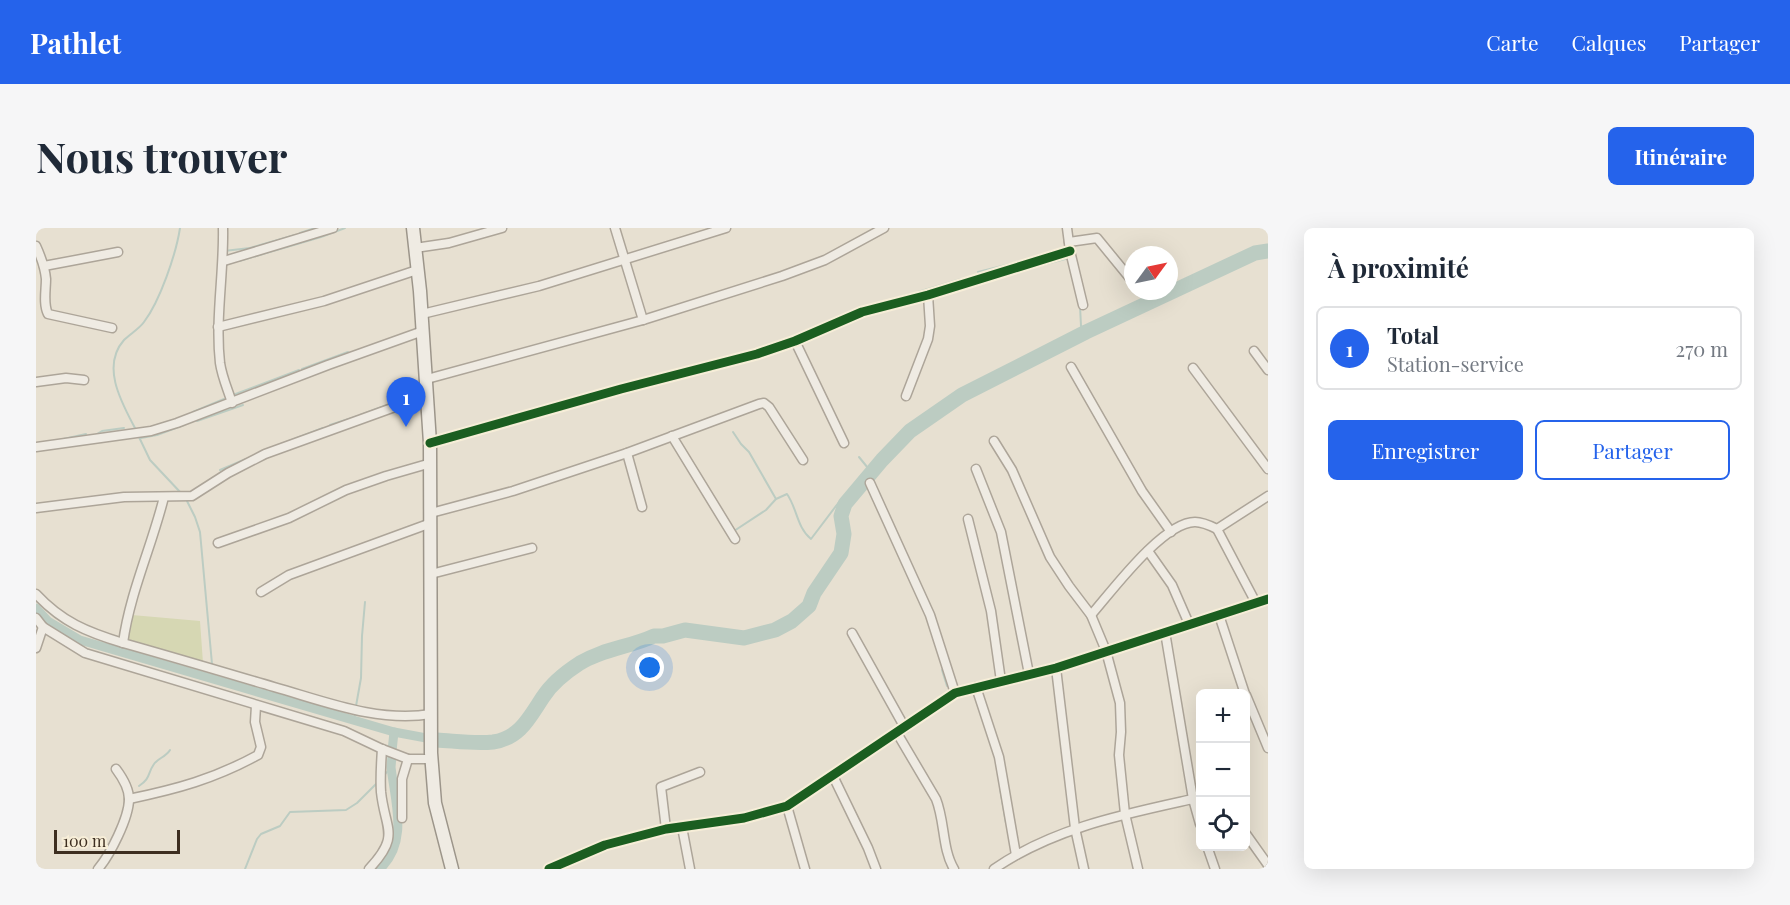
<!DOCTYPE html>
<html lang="fr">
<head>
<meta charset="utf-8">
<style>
  :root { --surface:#fff; --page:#f6f6f7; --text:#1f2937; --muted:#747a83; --line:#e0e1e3; --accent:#2563eb }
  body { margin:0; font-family:"Playfair Display",serif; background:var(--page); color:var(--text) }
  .controls { position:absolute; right:18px; bottom:18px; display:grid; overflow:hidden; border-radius:9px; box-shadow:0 6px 24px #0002 }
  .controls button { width:54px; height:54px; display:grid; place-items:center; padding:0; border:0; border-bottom:2px solid var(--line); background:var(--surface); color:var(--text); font:30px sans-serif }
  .compass { position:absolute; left:1088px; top:18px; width:54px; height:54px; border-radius:50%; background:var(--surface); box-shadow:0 6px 24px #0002; rotate:57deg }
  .scale { position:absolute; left:18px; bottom:15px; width:126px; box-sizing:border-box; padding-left:6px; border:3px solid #3d2e20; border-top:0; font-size:16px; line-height:21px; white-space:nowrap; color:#3d2e20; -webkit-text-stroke:4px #f7eed8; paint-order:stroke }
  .you { position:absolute; left:614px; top:440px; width:21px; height:21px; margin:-15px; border:4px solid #fff; border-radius:50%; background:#1a73e8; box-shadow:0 0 0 9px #1a73e833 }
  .badge { display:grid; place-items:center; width:39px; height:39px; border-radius:50%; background:var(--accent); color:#fff; font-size:20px; font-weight:700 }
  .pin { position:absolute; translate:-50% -50px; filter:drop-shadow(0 2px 3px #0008) }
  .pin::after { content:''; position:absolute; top:32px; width:21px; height:18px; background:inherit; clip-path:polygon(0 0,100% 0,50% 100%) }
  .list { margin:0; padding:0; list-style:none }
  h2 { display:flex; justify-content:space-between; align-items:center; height:78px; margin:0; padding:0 24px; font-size:26px }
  h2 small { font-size:20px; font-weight:400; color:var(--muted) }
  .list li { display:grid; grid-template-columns:39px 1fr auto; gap:18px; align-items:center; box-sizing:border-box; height:84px; margin:0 12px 12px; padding:0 12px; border:2px solid var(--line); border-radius:9px }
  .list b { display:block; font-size:22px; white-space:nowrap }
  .list p { margin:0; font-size:20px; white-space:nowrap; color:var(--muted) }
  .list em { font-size:20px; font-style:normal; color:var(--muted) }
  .actions { display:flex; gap:12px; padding:18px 24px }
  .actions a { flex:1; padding:14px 0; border:2px solid var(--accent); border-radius:9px; text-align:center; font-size:21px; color:var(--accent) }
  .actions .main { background:var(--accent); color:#fff }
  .icon { flex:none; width:33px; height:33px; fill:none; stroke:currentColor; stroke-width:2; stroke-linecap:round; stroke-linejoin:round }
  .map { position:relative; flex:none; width:1232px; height:641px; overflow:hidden; border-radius:9px }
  header { display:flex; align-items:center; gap:36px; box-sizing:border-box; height:84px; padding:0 30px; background:var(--accent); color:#fff }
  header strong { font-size:28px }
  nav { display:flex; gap:33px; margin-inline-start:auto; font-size:21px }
  .intro { display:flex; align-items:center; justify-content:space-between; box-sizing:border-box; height:144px; padding:0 36px }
  h1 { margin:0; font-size:42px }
  .button { padding:15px 27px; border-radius:9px; background:var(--accent); color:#fff; font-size:21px; font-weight:700 }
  main { display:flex; gap:36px; padding:0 36px }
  aside { flex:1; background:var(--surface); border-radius:9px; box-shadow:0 6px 24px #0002 }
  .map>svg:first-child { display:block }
  .green { fill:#d6d7b3 }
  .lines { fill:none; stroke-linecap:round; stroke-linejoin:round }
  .stream { stroke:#bcccc2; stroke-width:2 }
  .canal { stroke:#bcccc2; stroke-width:9 }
  .river { stroke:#bcccc2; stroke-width:15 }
  .minor-casing { stroke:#ada599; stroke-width:11 }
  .secondary-casing { stroke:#9c958a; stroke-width:15 }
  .minor { stroke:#efebe3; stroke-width:8 }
  .secondary { stroke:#efebe3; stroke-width:12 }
  .cycleway-casing { stroke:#f7eed8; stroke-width:13 }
  .cycleway { stroke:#1b5e20; stroke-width:9 }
</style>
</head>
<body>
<header>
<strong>Pathlet</strong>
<nav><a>Carte</a><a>Calques</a><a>Partager</a></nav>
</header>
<div class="intro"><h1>Nous trouver</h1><a class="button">Itinéraire</a></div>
<main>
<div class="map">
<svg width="1232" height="641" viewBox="0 0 1232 641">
  <rect width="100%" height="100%" fill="#e7e0d1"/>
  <!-- green -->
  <polygon class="green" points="96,387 164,393 167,435 90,414"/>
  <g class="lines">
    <!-- stream -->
    <g class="stream">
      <polyline points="264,5 279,0"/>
      <polyline points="188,23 214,20 259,7"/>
      <polyline points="203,33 285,9 309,0"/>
      <polyline points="983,43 1033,30"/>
      <polyline points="942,44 994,31"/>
      <polyline points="882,64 925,51"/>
      <polyline points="837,77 875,66"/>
      <polyline points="1044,78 1045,98 1050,104"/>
      <polyline points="266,141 312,124"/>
      <polyline points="197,167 263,142"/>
      <polyline points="157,184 188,171"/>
      <polyline points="324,187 362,173"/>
      <polyline points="161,193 207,177"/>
      <polyline points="294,197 322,188"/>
      <path d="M 100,202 C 87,177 64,139 88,112 C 94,106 103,101 108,94 C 124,73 140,26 144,0"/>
      <polyline points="697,204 705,216 713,224 740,271"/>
      <polyline points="61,206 66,203 88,200"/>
      <polyline points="102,207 114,232 145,265"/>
      <polyline points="105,210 121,207 148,197"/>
      <polyline points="23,212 50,206"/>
      <polyline points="245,216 287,200"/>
      <polyline points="823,229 836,245"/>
      <polyline points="184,242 210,231"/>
      <polyline points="151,273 159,289 164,304 176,436"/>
      <path d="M 698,303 L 730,282 L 740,271 L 751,266 C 761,280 761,300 775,311 L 803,274 L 813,271"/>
      <polyline points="906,442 911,458"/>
      <polyline points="177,447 178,452"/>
      <polyline points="320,478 325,450 326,408 329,374"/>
      <polyline points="318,493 319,485"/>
      <polyline points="347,549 355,539"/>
      <path d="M 103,558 C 115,550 111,546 118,536 C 122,530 130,529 134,522"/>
      <polyline points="964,560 970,595"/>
      <polyline points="209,641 221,611 225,606 244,598 254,584 310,582 321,575 343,553"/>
    </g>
    <!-- canal -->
    <g class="canal">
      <polyline points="0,380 12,393 44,412 358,504 401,512"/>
      <polyline points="356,523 358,504"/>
      <path d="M 344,641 C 373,613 359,575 355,539 L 356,528"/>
    </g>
    <!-- river -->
    <path class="river" d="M 401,512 C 419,513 439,516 457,514 C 484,510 493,490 507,469 C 516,455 530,444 544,435 C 567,421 594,419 618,408 L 627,408 L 649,402 L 708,410 L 739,402 L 756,393 L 773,378 L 778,365 L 805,325 L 808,306 L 805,288 L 809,276 L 846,232 L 874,203 L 926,167 L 1050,104 L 1219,25 L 1232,23"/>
    <!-- minor casing -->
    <g class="minor-casing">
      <g id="minor">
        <path d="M 187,0 C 188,45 179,91 184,135 C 186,149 192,162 196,175"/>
        <polyline points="579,0 607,92"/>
        <polyline points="1031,0 1034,23 1047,77"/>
        <polyline points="1033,14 1061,10 1097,54"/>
        <path d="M 0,18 C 5,29 9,40 10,51 C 10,62 7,76 12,86 L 76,100"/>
        <polyline points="379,20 413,15 466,0"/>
        <polyline points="188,33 297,0"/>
        <polyline points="8,38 82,24"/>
        <polyline points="386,86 503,58 690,0"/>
        <polyline points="182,99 288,73 381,42"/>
        <polyline points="759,113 808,215"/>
        <polyline points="1218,123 1232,142"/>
        <polyline points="1035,139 1106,263 1135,304"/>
        <polyline points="1157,140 1232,241"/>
        <polyline points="391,151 607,92 746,48 789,32 848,0"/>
        <polyline points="0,154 30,150 48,152"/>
        <polyline points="870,168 892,111 894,98 892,67"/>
        <polyline points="636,208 699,311"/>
        <polyline points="958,213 976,242 1014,329 1033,358 1055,387 1070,423 1084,475 1085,504 1083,527 1089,586 1102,641"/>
        <polyline points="394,215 585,161 721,126 759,113 826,84 892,67 1034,23"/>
        <polyline points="0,219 115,203 141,195 292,137 387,103"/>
        <polyline points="591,225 606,279"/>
        <polyline points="940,241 965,304 993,446"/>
        <polyline points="834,255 894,387 919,465"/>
        <path d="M 128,269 C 116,318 94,364 87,415 C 137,429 187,444 238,459 C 288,473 342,495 395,486"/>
        <polyline points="0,280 88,269 156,268 192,245 229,226 392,167"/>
        <polyline points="395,285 477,263 591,225 723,176 728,175 733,179 767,232"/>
        <polyline points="932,291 955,383 965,453"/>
        <polyline points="1181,301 1220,375"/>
        <polyline points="182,315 253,290 310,262 350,248 395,235"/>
        <polyline points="1112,323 1136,357 1153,396"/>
        <polyline points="395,346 496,320"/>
        <polyline points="225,364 253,347 395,295"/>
        <path d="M 0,366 C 26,394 51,404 87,415"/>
        <path d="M 1055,387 C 1076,363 1127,294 1159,294 C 1167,294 1175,298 1181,301 L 1232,268"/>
        <polyline points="1183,387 1209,466"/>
        <polyline points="0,390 7,399"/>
        <polyline points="1129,404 1157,571 1164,596"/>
        <polyline points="816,405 869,500"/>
        <polyline points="0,420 7,399 49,425 308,503 346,521 372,531 395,531"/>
        <polyline points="1020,440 1039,600 1048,641"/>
        <polyline points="940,459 963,529 980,627"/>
        <polyline points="1210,467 1232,520"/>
        <path d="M 861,505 L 900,571 C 909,593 906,621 918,641"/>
        <polyline points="797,548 832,620 840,641"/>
        <path d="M 93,571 C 141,561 178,551 222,527 L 225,519 L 219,494 L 220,478"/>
        <polyline points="751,578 769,641"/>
        <polyline points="366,590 366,551 372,531"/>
        <polyline points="646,599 654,641"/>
        <polyline points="630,601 625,559 664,544"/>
        <polyline points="1210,606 1232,637"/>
        <polyline points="1171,618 1179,641"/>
        <path d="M 62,641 C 74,627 93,590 93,571 C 93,561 86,549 80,541"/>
        <path d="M 333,641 C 365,607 349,602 345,564 C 344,550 345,536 346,521"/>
        <polyline points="513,641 569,617 630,601 708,590 751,578 919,465 1020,440 1232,371"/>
        <path d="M 958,641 C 1017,600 1089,586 1157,571"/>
      </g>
    </g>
    <!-- secondary casing -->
    <g class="secondary-casing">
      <polyline id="secondary" points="377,0 384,63 394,215 395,525 399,575 416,641"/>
    </g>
    <!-- minor -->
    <use href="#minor" class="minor"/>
    <!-- secondary -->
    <use href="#secondary" class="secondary"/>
    <!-- cycleway casing -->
    <g class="cycleway-casing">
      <g id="cycleway">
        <polyline points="394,215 585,161 721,126 759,113 826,84 892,67 1034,23"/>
        <polyline points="513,641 569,617 630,601 708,590 751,578 919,465 1020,440 1232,371"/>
      </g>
    </g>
    <!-- cycleway -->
    <use href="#cycleway" class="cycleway"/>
  </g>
</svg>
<div class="controls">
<button>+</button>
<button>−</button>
<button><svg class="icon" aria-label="locate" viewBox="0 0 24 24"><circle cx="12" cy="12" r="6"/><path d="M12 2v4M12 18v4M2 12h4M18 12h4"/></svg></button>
</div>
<svg class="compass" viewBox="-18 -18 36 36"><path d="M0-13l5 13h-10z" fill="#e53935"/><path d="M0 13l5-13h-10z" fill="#747a83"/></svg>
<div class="scale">100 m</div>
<div class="you"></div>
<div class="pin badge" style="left:370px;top:199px">1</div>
</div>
<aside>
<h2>À proximité<small></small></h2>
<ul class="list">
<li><span class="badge">1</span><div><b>Total</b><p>Station-service</p></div><em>270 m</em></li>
</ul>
<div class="actions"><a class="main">Enregistrer</a><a>Partager</a></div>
</aside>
</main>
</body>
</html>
